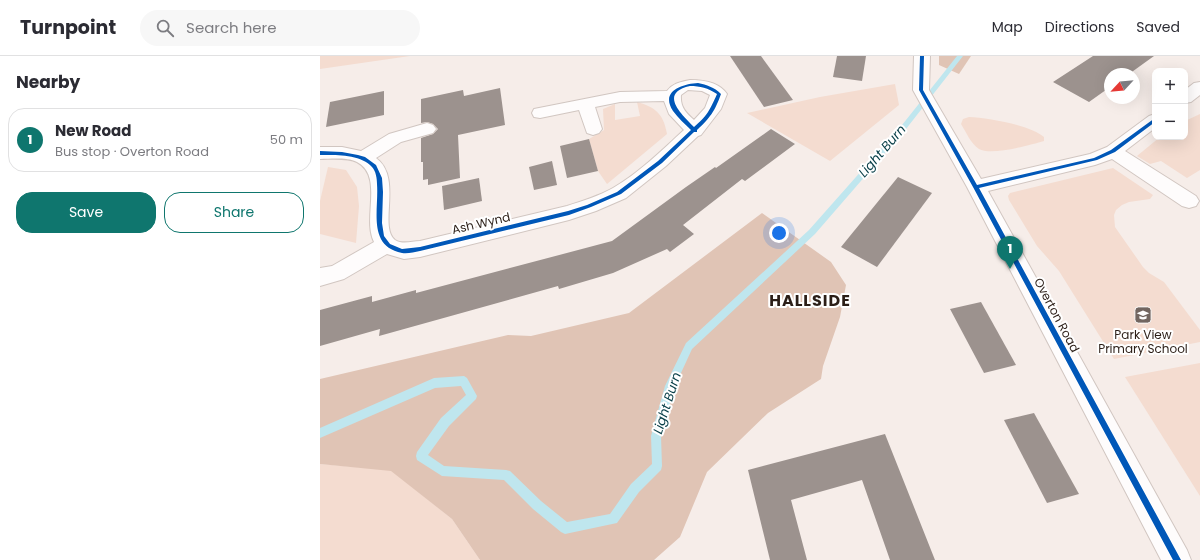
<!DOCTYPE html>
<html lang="en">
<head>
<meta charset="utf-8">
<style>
  :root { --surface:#fff; --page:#f7f7f7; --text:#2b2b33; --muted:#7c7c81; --line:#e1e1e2; --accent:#0f766e }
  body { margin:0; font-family:Poppins,sans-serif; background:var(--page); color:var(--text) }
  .controls { position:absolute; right:12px; top:12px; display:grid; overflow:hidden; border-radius:8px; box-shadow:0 4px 16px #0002 }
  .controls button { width:36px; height:36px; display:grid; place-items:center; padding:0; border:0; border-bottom:1px solid var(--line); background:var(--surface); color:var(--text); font:20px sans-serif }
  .compass { position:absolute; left:784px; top:12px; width:36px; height:36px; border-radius:50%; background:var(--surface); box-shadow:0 4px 16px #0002; rotate:244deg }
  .you { position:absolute; left:459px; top:177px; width:14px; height:14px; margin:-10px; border:3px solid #fff; border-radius:50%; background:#1a73e8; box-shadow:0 0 0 6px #1a73e833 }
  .badge { display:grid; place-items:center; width:26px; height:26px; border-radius:50%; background:var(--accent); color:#fff; font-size:13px; font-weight:700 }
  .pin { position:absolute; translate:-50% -33px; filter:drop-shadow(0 1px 2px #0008) }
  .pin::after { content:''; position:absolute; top:21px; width:14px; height:12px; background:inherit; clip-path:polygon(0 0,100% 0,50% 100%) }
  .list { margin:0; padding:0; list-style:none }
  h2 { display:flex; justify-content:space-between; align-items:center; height:52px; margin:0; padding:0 16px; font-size:17px }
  h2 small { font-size:13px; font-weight:400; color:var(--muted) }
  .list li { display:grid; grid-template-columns:26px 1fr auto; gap:12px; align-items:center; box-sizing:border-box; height:64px; margin:0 8px 8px; padding:0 8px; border:1px solid var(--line); border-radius:16px }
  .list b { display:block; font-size:15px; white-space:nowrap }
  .list p { margin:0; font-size:13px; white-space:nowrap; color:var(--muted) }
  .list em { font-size:13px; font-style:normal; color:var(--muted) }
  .actions { display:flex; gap:8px; padding:12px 16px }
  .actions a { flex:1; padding:9px 0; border:1px solid var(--accent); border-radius:16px; text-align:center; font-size:14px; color:var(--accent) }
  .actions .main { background:var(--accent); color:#fff }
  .icon { flex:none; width:22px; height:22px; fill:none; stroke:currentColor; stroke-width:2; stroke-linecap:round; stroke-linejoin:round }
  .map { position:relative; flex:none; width:880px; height:504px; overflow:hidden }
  header { display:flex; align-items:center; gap:24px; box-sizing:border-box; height:56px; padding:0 20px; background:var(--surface); border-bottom:1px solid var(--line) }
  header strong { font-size:19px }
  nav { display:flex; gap:22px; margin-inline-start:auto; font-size:14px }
  .search { width:280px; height:36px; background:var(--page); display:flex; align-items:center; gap:10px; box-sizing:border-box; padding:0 14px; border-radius:22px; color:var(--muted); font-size:15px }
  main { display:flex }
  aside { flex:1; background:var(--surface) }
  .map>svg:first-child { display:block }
  .green { fill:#f4dcd0 }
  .forest { fill:#e0c4b5 }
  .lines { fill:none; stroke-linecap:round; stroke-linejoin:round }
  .stream { fill:#bfe6ee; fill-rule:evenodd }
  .building { fill:#9c928e }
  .minor-casing { stroke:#d1c6c1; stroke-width:2 }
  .minor { fill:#fefcfc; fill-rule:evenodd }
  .cycleway-casing { stroke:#fff; stroke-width:2 }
  .cycleway { fill:#0057b8; fill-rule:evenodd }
  .labels { text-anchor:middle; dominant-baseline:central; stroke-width:4; stroke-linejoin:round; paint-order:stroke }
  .street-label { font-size:12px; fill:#2b1e17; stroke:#fff }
  .poi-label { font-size:12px; fill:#2b1e17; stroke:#fff }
  .water-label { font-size:13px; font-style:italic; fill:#0b414a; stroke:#fff }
  .district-label { font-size:16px; font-weight:bold; letter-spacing:1px; fill:#2b1e17; stroke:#fff }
</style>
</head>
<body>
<header>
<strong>Turnpoint</strong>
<div class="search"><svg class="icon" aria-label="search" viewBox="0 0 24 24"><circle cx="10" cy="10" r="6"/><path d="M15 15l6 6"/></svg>Search here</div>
<nav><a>Map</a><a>Directions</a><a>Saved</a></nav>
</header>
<main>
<aside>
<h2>Nearby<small></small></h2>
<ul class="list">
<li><span class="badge">1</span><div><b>New Road</b><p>Bus stop · Overton Road</p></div><em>50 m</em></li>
</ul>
<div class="actions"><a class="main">Save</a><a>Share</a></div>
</aside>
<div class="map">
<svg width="880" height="504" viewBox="0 0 880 504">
  <rect width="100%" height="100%" fill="#f6ede9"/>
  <!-- green -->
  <g class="green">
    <polygon points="0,0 90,0 0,13"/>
    <polygon points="575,28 579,49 510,105 427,57 500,41"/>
    <path d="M 317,46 C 336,51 344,59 347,78 L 287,128 L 278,115 L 269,83 L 284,74 L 283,53 L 295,48 L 295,64 L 320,60 Z"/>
    <polygon points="880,58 880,114 867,122 841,105 830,108 817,100 840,81 865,81 865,65"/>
    <path d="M 649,61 C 668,62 710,69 724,81 L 724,85 C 710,89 671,100 659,93 C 651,88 646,76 641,68 L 643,63 Z"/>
    <polygon points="8,111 26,114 37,131 39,150 36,187 0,178 0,145"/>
    <polygon points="793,112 833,139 830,143 809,146 802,149 796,154 794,159 795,171 823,211 829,217 844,226 880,274 880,286 794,303 739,215 717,190 689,144 688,140 690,137"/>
    <polygon points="880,307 880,440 805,321"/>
    <polygon points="0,408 71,414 132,463 160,504 0,504"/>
  </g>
  <!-- forest -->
  <g class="forest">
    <polygon points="619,0 651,0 639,18 619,9"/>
    <polygon points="442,157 511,206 526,229 520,261 503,310 501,323 448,357 387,416 360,481 334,504 160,504 132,463 71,415 0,408 0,323 188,279 211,280 309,257"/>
  </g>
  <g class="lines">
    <!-- stream -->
    <polygon class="stream" points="637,0 643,0 586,73 495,178 372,293 355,330 341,380 342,410 341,414 319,436 297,467 245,478 241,476 213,453 184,424 122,420 97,404 96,400 97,396 121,362 146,339 141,330 115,332 0,382 0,372 114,322 144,320 147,322 157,340 156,343 129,370 108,399 124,410 186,414 190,415 221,445 247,466 290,458 311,428 332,408 331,380 345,330 366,287 489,174 582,69"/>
  </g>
  <!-- building -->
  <g class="building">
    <polygon points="410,0 441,0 473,44 444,51"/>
    <polygon points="517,0 546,0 542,25 513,21"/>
    <polygon points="773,0 834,0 809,18 790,18 790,31 769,46 733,26"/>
    <polygon points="180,32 185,69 138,79 140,122 108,129 108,123 103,124 103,106 101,106 101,82 113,78 118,73 113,68 107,66 101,67 101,43 143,34 144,40"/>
    <polygon points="64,35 64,59 6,71 10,46"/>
    <polygon points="451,73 475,88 425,125 422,123 363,169 374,178 350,196 347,193 293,217 239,233 238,230 59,280 60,273 0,290 0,254 52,240 52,246 96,234 96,237 292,185 366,131 395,111 396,112"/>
    <polygon points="269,83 278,115 247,122 240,90"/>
    <polygon points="232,105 237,129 214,134 209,111"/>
    <polygon points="578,121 612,137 557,211 521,191"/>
    <polygon points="159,122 162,145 124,154 122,130"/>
    <polygon points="661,246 696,309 664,317 630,253"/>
    <polygon points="714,357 759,438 727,447 684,364"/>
    <polygon points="565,378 615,504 570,504 542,424 471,444 487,504 450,504 428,414"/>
  </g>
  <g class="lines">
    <!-- minor casing -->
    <g class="minor-casing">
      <g id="minor">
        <polygon points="594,0 610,0 609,34 661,123 770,98 787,91 829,60 835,58 835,72 805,95 876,140 879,145 876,150 869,152 862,150 792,103 775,109 668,135 867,494 871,504 841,504 647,131 593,34"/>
        <path d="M 370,24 C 383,24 399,26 407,38 L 401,53 L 381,79 L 378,80 L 346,110 L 306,142 L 276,155 L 249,164 L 100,201 L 84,203 L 67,198 L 24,223 L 0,230 L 0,212 L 12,210 L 54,186 C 42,163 64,120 37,106 C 27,101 11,103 0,103 L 0,91 L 22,91 L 41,95 L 69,78 L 107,67 L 113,69 L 116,73 L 113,77 L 81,86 L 56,102 C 83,121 58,171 75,184 C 83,189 92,185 100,185 L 247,150 C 262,145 279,140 293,132 C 319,117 342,94 364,74 L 349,58 L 344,45 L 300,46 L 275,51 L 282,73 L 279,77 L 273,79 L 267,77 L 259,54 L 220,62 L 214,61 L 212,57 L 214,53 L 300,36 L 347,35 C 353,27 361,26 370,24 ZM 368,34 L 382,35 L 390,39 L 385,52 L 374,64 C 366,57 360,51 361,39 Z"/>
        <polygon points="880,26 880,39 871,46 865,47 865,34 874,27"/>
      </g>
    </g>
    <!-- minor -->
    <use href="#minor" class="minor"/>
    <!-- cycleway casing -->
    <g class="cycleway-casing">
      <g id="cycleway">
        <polygon points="600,0 604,0 603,34 657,129 774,102 791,94 835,62 835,66 795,96 777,104 659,132 861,504 853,504 653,131 599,34"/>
        <path d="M 378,27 C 387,29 394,31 401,38 C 395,55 390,62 377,74 L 377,76 L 374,76 L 342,107 L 301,138 L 271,151 L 249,159 L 100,195 C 94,196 88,198 82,197 C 47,190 59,154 57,128 C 57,123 56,115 52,111 C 41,98 15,99 0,99 L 0,95 L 22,96 L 38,99 L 45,101 L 56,109 L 62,122 L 63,136 L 62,167 L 64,180 L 70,188 L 82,193 L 100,191 L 248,155 L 267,149 L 297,136 L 338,105 L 371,74 C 365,68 358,62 353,55 C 340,35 362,28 378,27 ZM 370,30 C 380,30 388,32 397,38 C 390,54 387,60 374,71 C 362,59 338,37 370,30 Z"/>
      </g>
    </g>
    <!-- cycleway -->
    <use href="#cycleway" class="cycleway"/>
  </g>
  <!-- icons -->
  <defs>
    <g id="school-square" transform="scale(0.9)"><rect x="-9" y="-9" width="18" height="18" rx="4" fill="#726660" stroke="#fff"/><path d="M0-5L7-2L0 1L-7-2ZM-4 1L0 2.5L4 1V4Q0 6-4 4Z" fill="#fff"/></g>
  </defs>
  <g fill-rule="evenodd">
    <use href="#school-square" x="823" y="259"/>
  </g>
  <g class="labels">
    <!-- street labels -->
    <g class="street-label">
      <text transform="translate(161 167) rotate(-13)">Ash Wynd</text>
      <text transform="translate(737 259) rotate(62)">Overton Road</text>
    </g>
    <!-- poi labels -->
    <g class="poi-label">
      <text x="823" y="278">Park View<tspan x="823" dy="14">Primary School</tspan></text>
    </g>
    <!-- water labels -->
    <g class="water-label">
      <text transform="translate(562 95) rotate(-49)">Light Burn</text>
      <text transform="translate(347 347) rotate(-72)">Light Burn</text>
    </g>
    <!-- district labels -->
    <g class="district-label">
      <text x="490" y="244">HALLSIDE</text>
    </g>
  </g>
</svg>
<div class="controls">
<button>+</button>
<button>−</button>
</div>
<svg class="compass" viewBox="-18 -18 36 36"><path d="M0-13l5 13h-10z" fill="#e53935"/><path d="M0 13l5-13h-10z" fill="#7c7c81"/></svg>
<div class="you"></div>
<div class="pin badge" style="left:690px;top:213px">1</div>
</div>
</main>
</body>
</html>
